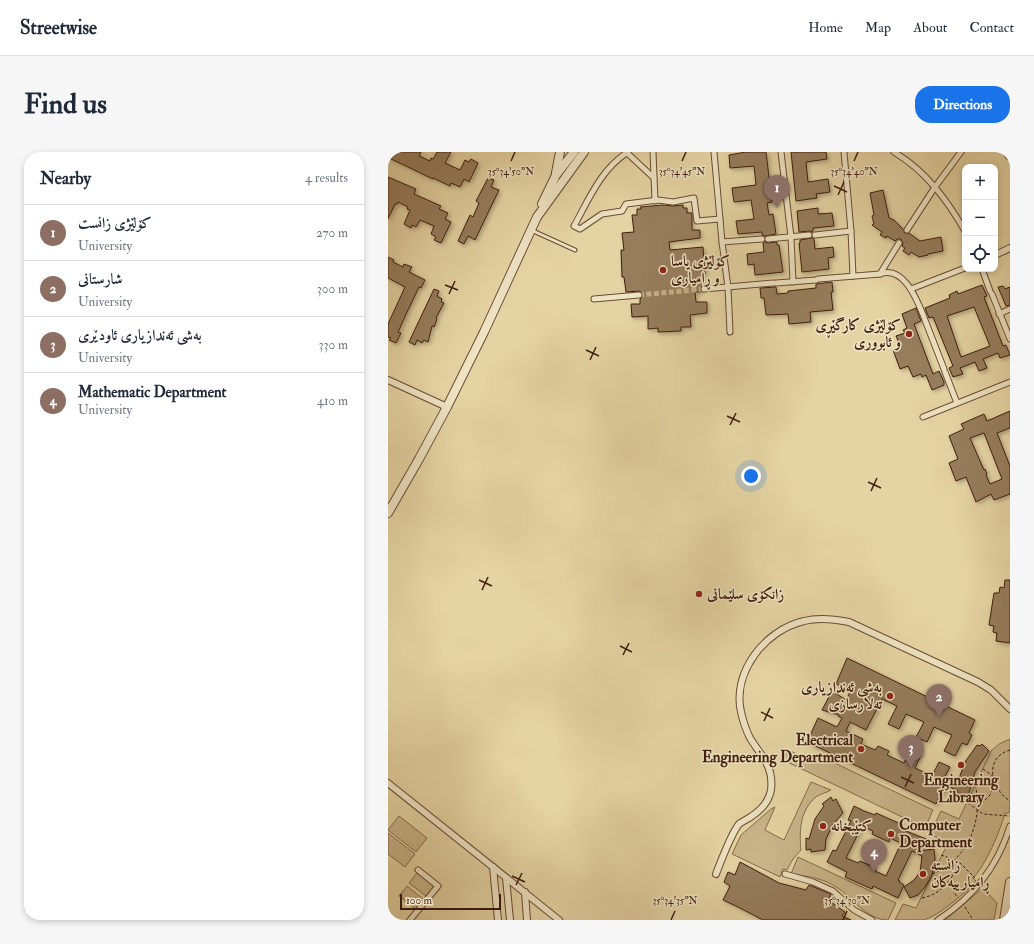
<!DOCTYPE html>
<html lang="en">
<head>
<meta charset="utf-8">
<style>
  :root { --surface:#fff; --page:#f6f6f7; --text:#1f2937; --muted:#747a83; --line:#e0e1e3; --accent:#1a73e8 }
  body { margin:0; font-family:"IM FELL Double Pica",Amiri,serif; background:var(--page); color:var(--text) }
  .controls { position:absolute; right:12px; top:12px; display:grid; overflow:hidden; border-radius:8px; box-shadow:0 2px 6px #0003 }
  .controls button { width:36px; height:36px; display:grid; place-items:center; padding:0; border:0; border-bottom:1px solid var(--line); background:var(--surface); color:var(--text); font:20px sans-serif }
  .scale { position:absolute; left:12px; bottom:10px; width:101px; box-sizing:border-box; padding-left:4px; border:2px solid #401e0f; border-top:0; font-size:11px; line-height:14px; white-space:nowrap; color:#401e0f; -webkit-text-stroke:3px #eee3c3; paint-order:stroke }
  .you { position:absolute; left:363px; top:324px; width:14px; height:14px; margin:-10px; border:3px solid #fff; border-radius:50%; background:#1a73e8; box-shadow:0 0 0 6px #1a73e833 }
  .badge { display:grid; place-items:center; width:26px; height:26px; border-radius:50%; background:var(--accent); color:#fff; font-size:13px; font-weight:700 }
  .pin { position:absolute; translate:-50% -33px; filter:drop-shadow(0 1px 2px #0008) }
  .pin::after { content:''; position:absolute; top:21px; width:14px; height:12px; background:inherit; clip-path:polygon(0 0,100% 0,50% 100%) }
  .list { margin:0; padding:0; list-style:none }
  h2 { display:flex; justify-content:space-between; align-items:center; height:52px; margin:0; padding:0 16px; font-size:17px }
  h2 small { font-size:13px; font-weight:400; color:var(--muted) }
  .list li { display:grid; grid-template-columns:26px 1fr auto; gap:12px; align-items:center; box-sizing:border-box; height:56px; padding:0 16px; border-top:1px solid var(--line) }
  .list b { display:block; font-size:15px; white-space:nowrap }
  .list p { margin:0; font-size:13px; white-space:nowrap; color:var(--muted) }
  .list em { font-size:13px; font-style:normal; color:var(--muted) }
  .icon { flex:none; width:22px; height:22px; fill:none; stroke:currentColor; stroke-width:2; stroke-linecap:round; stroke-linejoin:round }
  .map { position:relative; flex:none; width:622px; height:768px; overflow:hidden; border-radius:16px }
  header { display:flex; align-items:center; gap:24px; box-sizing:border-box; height:56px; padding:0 20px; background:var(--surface); border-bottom:1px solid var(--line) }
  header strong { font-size:19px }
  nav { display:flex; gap:22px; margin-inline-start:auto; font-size:14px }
  .intro { display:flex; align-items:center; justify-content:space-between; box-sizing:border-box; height:96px; padding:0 24px }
  h1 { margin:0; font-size:28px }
  .button { padding:10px 18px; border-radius:16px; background:var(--accent); color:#fff; font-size:14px; font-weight:700 }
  main { display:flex; gap:24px; padding:0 24px }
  aside { flex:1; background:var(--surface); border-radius:16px; box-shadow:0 2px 6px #0003 }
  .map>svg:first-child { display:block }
  .green { fill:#c9b58a; stroke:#846a4c }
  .building { fill:#967d5c; stroke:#401e0f; fill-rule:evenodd; filter:url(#shadow) }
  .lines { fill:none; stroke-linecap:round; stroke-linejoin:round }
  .pedestrian-tunnel { stroke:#c4b085; stroke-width:5; stroke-dasharray:5 2.5; stroke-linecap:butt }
  .service-casing { stroke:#694c34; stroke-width:5 }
  .pedestrian-casing { stroke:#694c34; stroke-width:7 }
  .minor-casing { stroke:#694c34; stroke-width:8 }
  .tertiary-casing { stroke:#694c34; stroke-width:10 }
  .path { stroke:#401e0f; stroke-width:1; stroke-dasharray:3 2; stroke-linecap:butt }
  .service { stroke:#eee3c3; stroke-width:3 }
  .pedestrian { stroke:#eee3c3; stroke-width:5 }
  .minor { stroke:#eee3c3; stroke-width:6 }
  .tertiary { stroke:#eee3c3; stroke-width:8 }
  .ticks { fill:none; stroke:#401e0f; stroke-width:1.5 }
  .poi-dot { fill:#8f2418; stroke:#eee3c3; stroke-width:1.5 }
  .labels { text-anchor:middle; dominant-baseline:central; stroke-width:3; stroke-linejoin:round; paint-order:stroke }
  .poi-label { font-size:15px; font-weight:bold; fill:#401e0f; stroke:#eee3c3; text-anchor:start }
  .ticks-label { font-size:10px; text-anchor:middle; fill:#401e0f; stroke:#eee3c3; stroke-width:3; stroke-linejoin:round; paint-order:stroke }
</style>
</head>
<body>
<header>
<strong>Streetwise</strong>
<nav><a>Home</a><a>Map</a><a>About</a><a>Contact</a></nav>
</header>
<div class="intro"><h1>Find us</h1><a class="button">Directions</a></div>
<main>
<aside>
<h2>Nearby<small>4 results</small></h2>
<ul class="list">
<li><span class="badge" style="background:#8d6e63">1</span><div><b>کۆلێژی زانست</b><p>University</p></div><em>270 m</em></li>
<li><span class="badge" style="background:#8d6e63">2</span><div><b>شارستانی</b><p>University</p></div><em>300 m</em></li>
<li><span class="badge" style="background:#8d6e63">3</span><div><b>بەشی ئەندازیاری ئاودێری</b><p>University</p></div><em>330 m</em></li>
<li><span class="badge" style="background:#8d6e63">4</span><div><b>Mathematic Department</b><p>University</p></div><em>410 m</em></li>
</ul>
</aside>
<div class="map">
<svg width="622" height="768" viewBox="0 0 622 768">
  <defs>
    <filter id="shadow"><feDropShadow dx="2" dy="2" stdDeviation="2" flood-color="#0004"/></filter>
  </defs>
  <rect width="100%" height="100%" fill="#e5d4a3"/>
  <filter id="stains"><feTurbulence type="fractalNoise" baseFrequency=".005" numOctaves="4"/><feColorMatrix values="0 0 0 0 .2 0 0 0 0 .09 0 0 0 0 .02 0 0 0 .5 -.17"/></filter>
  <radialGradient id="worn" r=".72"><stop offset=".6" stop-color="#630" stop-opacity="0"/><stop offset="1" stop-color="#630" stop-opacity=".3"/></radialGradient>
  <!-- green -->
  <g class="green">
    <path d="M 622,587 L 622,652 L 621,661 L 617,661 C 612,679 598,713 585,726 L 588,729 C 579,740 548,766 535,768 C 526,768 516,768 507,768 L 515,752 L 528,756 L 560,691 L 542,682 L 553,659 L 571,667 L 603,599 L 611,592 Z"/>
    <polygon points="400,598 426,610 430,603 545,658 537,676 395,608"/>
    <path d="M 423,630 L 443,638 C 438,641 432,642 428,645 C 412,658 411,679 413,698 L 405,707 L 399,718 L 395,717 L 392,725 L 344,702 L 353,683 L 383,657 L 387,655 L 377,678 L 396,688 Z"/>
    <polygon points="11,664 39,686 28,700 0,678"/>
    <polygon points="0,681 27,702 17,715 0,702"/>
    <path d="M 410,705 L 508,751 L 500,768 C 478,768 465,745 448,735 C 435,726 418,724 403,722 Z"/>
    <polygon points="29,721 46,734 38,744 21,731"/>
    <polygon points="19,734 35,747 28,757 11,744"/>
    <polygon points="595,736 609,751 606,768 557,768"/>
  </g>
  <!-- building -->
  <g class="building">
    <polygon points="3,0 33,0 31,4 42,9 43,6 45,7 49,0 63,0 57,11 72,18 77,8 81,10 83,7 90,11 81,30 76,27 72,35 63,31 62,34 45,26 45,27 1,6"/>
    <polygon points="358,0 378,0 384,50 379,51 381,63 385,62 388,82 377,84 374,83 374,80 350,82 348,69 366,67 363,48 346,50 344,36 368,33 366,14 342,16 341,3"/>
    <polygon points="403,0 438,0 439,7 418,10 420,30 440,27 442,40 428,42 429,46 408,49"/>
    <polygon points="0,25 28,37 26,42 53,54 51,57 60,61 57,67 63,70 53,91 46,88 48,85 43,82 46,74 32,68 28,75 24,73 23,76 16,72 22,58 19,57 20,55 10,50 9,52 7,52 0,67"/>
    <polygon points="100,26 106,28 103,35 111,38 87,88 80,84 76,92 70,89 82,63 85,65 91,51 88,49"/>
    <polygon points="495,38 501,66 506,68 515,77 517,81 521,81 532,89 553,85 555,99 540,102 540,103 531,105 523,100 521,103 515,99 517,96 514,94 515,91 513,87 509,87 507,89 499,84 498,86 492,83 494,80 484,73 486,72 484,64 486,63 482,41"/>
    <polygon points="275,53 285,54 295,53 295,56 299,56 299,61 304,61 304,78 312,78 312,86 281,90 282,98 315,95 317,122 315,122 315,133 312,136 313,140 307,140 308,150 319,150 319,161 302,163 303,175 293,175 293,179 270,180 270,176 260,177 260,164 244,165 243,152 252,152 252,147 254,145 255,142 251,139 238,140 236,125 234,125 233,98 236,98 234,81 246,80 244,63 249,63 249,57 253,57 252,55"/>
    <polygon points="430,56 430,62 444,61 446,74 425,76 425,79 424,80 421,79 411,80 409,59"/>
    <polygon points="424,86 426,87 427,97 445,95 446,105 440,106 441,117 414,120 411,91 412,91 412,88"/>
    <polygon points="377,90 380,91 389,90 389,93 391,93 395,120 367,123 366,112 360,113 359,102 376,100 375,91"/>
    <polygon points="0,105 6,108 5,110 15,115 16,112 24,115 21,120 37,128 33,136 31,135 20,158 10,180 13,181 8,191 1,188 3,186 0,185 0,172 17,135 0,126"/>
    <polygon points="444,130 445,140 443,140 445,158 422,160 423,170 401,172 400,162 378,163 376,146 373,146 372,136 388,135 389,142 400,141 400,139 428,136 428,132"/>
    <path d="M 594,133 L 599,144 L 596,145 L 615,194 L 618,193 L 622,203 L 612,206 L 610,201 L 595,207 L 599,216 L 591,219 L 587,210 L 572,216 L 575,222 L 565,225 L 561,216 L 565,214 L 545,165 L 541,166 L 537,156 L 562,146 L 561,143 L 569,139 L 570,142 ZM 586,155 L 602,194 L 573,205 L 559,164 Z"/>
    <polygon points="615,134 617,137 622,135 622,153 618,154 610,135"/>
    <polygon points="46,137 51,139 49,144 54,147 53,150 56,151 48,166 49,167 46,175 44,174 40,190 36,188 34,191 29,188 27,193 21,190"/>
    <polygon points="528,156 533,169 526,172 545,222 551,219 556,230 556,233 544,238 538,223 534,225 533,222 525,225 520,214 512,217 505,198 513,195 508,184 517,181 515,178 519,176 514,162"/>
    <path d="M 622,259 L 622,276 L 609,281 L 622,314 L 622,342 L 606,348 L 603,342 L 588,350 L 578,325 L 568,329 L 561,311 L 570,307 L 561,284 L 576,277 L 573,272 L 596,262 L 599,269 ZM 596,281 L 614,327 L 602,332 L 598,323 L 599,322 L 597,317 L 596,318 L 582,286 Z"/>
    <polygon points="617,428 622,428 622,491 608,489 609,481 605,480 606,474 601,473 606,441 611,441 612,435 616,436"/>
    <polygon points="459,506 587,568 581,581 584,583 579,593 574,591 567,604 556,599 564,583 546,575 539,590 532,587 528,585 536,570 518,562 511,577 500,572 509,554 494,547 478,578 462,570 458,579 475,587 473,592 487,598 490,594 501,599 499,603 516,611 523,596 529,598 534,601 527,616 544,624 551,610 562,615 556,626 569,632 577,610 589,593 592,594 594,592 601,599 587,620 580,644 570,643 570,639 560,634 557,640 554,639 548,652 419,590 430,566 449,575 454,566 450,564 451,563 434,558 444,539 458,548 463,538 448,532"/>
    <polygon points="443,645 445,649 448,647 455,661 445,672 438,687 437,698 423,700 423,697 418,698 418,686 421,687 427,667 436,654 434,652"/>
    <path d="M 466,654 L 476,659 L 487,663 L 488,661 L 515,673 L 513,677 L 538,687 L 532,699 L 546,697 L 547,707 L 544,723 L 537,735 L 530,743 L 522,746 L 516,735 L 526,728 L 532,720 L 534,704 L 524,699 L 510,728 L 512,729 L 511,730 L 516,733 L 510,746 L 485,734 L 484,737 L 457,725 L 459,720 L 439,710 L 445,698 L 448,699 L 463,669 L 460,668 ZM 474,674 L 485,679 L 484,682 L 501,690 L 502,686 L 513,691 L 498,724 L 487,719 L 488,716 L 472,709 L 470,711 L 458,706 Z"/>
    <polygon points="352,710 391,731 418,738 421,733 443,742 440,748 457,760 454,764 463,768 375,768 348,754 335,748 342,734 336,730 340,720 347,723"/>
  </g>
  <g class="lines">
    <!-- pedestrian-tunnel -->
    <polyline class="pedestrian-tunnel" points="251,143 316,137"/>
    <!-- service casing -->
    <g class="service-casing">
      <polyline id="service" points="143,78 187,98"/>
    </g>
    <!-- pedestrian casing -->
    <g class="pedestrian-casing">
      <g id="pedestrian">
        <polyline points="238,0 266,26"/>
        <path d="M 240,0 C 213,17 201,47 186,74 L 192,77 L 214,62 L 234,59 L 238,52 L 270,48 L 285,50 L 306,46 L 309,69 L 332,67"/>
        <polyline points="265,0 267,49"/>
        <polyline points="326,0 334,90 340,135 342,180"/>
        <polyline points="393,0 403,85 405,130"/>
        <polyline points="456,0 463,79 465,124"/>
        <path d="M 506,0 C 538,19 559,48 577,79"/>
        <polyline points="519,78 547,35 573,0"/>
        <polyline points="427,83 463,79"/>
        <polyline points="380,87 421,83"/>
        <polyline points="334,90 374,87"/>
        <polyline points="594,117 602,139"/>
        <polyline points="492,122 511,91"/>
        <path d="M 430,127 L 492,122 C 516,113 529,148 536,165"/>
        <polyline points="388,131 428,128"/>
        <polyline points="316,137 385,131"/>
        <polyline points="523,137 577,116"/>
        <polyline points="604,142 622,187"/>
        <polyline points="206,147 251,143"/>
        <polyline points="611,162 622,157"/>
        <polyline points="537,168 556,217"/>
        <polyline points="557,220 569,251"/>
        <polyline points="535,265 622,230"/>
        <polyline points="397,722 425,730 445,739 466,758 484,768"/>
        <polyline points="22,768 50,734 30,718"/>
        <path d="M 550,768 C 584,746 610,714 622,674"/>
      </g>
    </g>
    <!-- minor casing -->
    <g class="minor-casing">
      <g id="minor">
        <polyline points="607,103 622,96"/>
        <polyline points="0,228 59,255"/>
        <polyline points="0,631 171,768"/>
        <polyline points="105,715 110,768"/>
        <path d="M 328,722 C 333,709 343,682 351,672 C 355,669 360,667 364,664 C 373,658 381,649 383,638 C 386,614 373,604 362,586 C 358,578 355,569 353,560 C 344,520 377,478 416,469 C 431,465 446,467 461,470 L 590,530 L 603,538 L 622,557"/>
        <polyline points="118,726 122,768"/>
        <polyline points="137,740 139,768"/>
      </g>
    </g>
    <!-- tertiary casing -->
    <g class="tertiary-casing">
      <g id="tertiary">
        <polyline points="619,0 622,4"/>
        <polyline points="168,21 172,0"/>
        <polyline points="154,52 168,23 186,0"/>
        <polyline points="0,361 31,307 59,255 96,180 149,65 196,0"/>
        <polyline points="616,768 622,730"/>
      </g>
    </g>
    <!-- path -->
    <g class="path">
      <path d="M 622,598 C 595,606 603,637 622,649"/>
      <polyline points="595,617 605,624"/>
      <polyline points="580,651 595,662 622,664"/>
      <polyline points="590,655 602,643 607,632"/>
      <polyline points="553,703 570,709 587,726"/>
      <path d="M 566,707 C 565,721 560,735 570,746"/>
      <path d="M 544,722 C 580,708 596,668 587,632"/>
      <path d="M 534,746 C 548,743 555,737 564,725"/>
      <polyline points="577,755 585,768"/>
    </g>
    <!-- service -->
    <use href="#service" class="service"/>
    <!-- pedestrian -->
    <use href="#pedestrian" class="pedestrian"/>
    <!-- minor -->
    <use href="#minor" class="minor"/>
    <!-- tertiary -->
    <use href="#tertiary" class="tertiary"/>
  </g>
  <!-- ticks -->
  <path class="ticks" d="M 123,9 L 127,0M 294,9 L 298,0M 466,9 L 470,0M 446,34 L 459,40M 450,43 L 456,30M 57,133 L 70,138M 61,142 L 67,129M 198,198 L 211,204M 202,208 L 208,195M 339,264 L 352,270M 342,273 L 348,261M 480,330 L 493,336M 483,339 L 489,326M 91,428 L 104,434M 94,438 L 100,425M 232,494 L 244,500M 235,503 L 241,491M 373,560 L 385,566M 376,569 L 382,556M 513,625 L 526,631M 517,635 L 523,622M 124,724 L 137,730M 128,733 L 134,721M 283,768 L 287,759M 455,768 L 459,759"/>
  <!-- markers -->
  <g class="poi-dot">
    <circle cx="275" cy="118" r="4"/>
    <circle cx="521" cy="182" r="4"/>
    <circle cx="311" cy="442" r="4"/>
    <circle cx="502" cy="544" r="4"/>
    <circle cx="473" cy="597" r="4"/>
    <circle cx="573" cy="613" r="4"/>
    <circle cx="435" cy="674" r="4"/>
    <circle cx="503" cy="682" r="4"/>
    <circle cx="535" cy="722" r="4"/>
  </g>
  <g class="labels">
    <!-- poi labels -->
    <g class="poi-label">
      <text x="283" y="109">کۆلێژی یاسا<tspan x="283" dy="17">و ڕامیاری</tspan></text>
      <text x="513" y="173" text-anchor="end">كۆلێژی كارگێڕی<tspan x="513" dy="17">و ئابووری</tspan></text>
      <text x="319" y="442">زانکۆی سلێمانی</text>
      <text x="494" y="535" text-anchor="end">بەشی ئەندازیاری<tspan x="494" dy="17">تەلارسازی</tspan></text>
      <text x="465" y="588" text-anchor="end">Electrical<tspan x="465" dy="17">Engineering Department</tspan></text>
      <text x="573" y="628" text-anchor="middle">Engineering<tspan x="573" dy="17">Library</tspan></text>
      <text x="511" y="673">Computer<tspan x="511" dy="17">Department</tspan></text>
      <text x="443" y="674">کتێبخانە</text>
      <text x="543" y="713">زانستە<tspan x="543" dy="17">ڕامیارییەکان</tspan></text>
    </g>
  </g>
  <g class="ticks-label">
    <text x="123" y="23">35°34'50"N</text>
    <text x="294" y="23">35°34'45"N</text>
    <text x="466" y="23">35°34'40"N</text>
    <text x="287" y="752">35°34'35"N</text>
    <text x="459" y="752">35°34'30"N</text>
  </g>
  <rect width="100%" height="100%" filter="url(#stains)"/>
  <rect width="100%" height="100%" fill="url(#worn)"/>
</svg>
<div class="controls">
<button>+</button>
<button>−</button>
<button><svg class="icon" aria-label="locate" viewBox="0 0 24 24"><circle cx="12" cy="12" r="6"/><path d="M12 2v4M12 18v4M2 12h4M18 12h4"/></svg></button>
</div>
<div class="scale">100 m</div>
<div class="you"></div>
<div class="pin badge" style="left:389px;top:56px;background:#8d6e63">1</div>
<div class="pin badge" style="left:551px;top:565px;background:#8d6e63">2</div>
<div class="pin badge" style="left:523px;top:616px;background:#8d6e63">3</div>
<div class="pin badge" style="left:486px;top:720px;background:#8d6e63">4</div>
</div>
</main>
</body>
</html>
